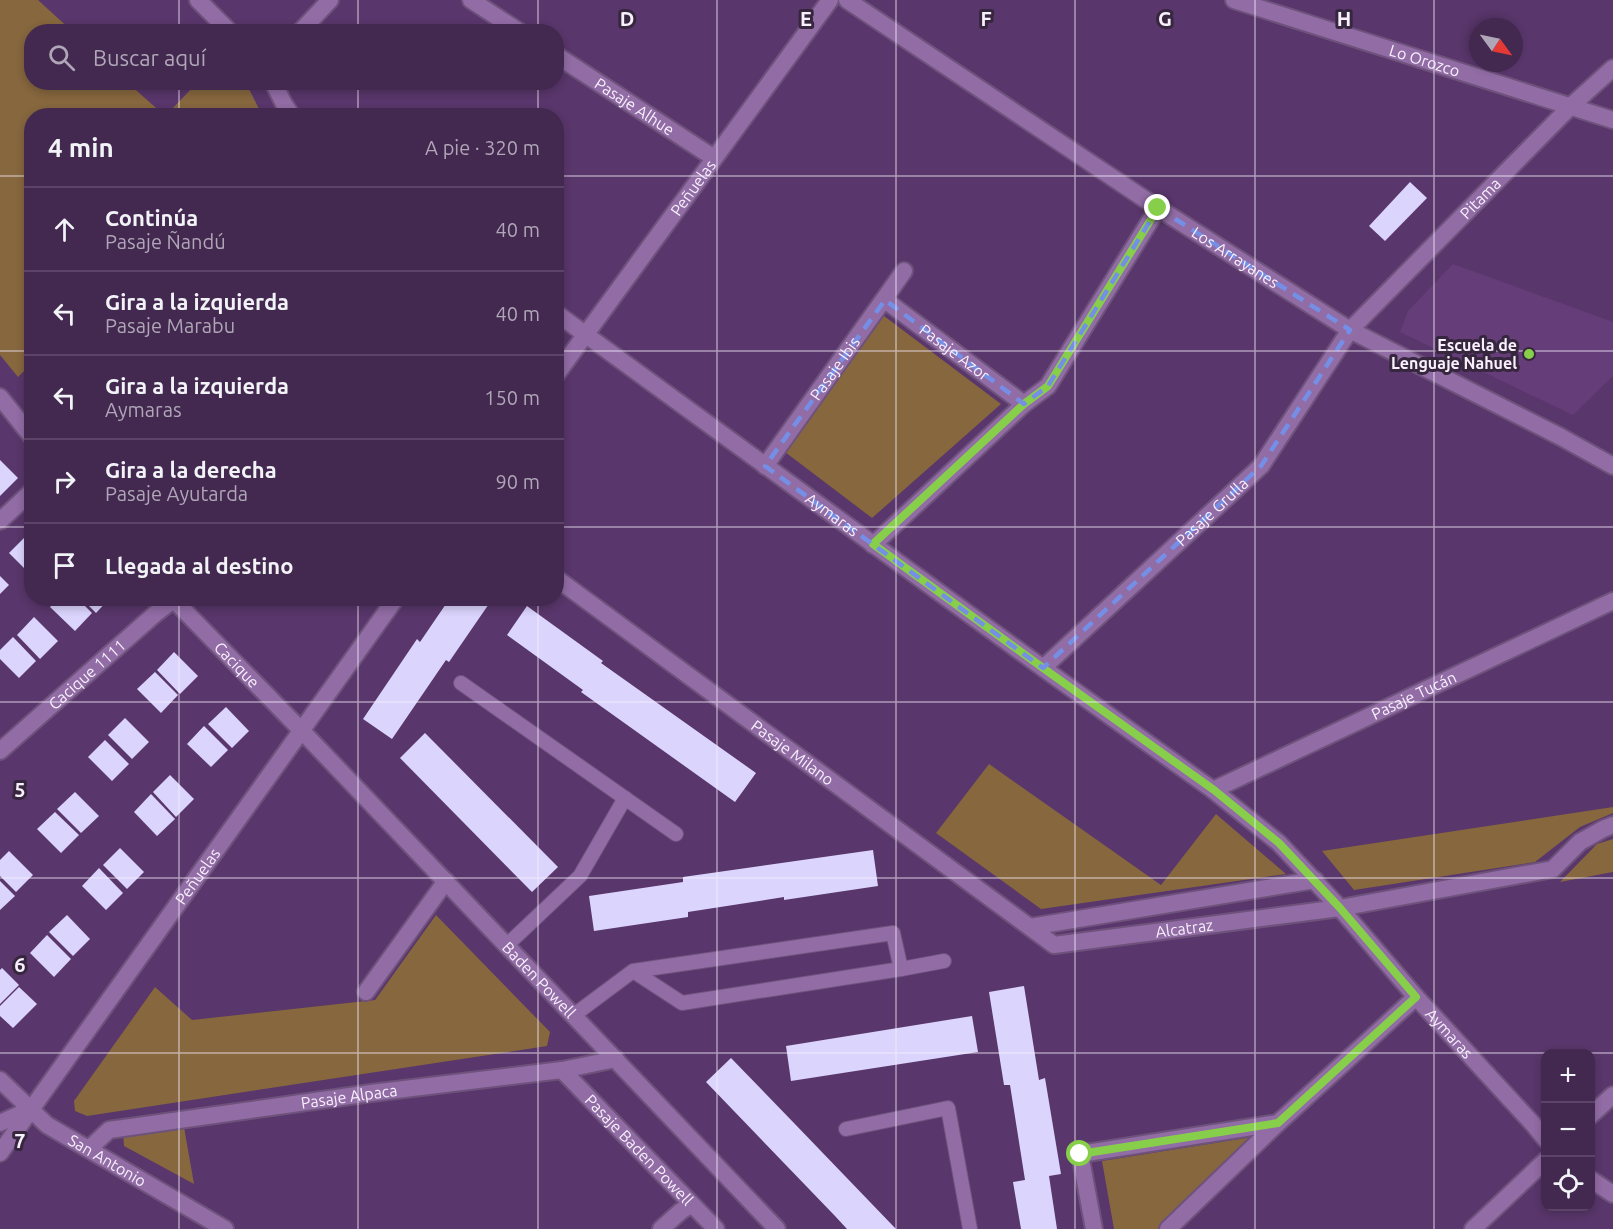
<!DOCTYPE html>
<html lang="es">
<head>
<meta charset="utf-8">
<style>
  :root { --surface:#432850; --page:#4d345a; --text:#f1f3f6; --muted:#afa6b7; --line:#5b4467 }
  body { margin:0; font-family:Ubuntu,sans-serif; background:var(--page); color:var(--text) }
  .controls { position:absolute; right:18px; bottom:18px; display:grid; overflow:hidden; border-radius:12px; box-shadow:0 3px 9px #0003 }
  .controls button { width:54px; height:54px; display:grid; place-items:center; padding:0; border:0; border-bottom:2px solid var(--line); background:var(--surface); color:var(--text); font:30px sans-serif }
  .compass { position:absolute; left:1469px; top:18px; width:54px; height:54px; border-radius:50%; background:var(--surface); box-shadow:0 3px 9px #0003; rotate:123deg }
  .stop { position:absolute; width:18px; height:18px; margin:-14px; border:4px solid #87cf4b; border-radius:50%; background:#fff }
  .stop.end { background:#87cf4b; border-color:#fff; box-shadow:0 2px 6px #0008 }
  .list { margin:0; padding:0; list-style:none }
  h2 { display:flex; justify-content:space-between; align-items:center; height:78px; margin:0; padding:0 24px; font-size:26px }
  h2 small { font-size:20px; font-weight:400; color:var(--muted) }
  .list li { display:grid; grid-template-columns:39px 1fr auto; gap:18px; align-items:center; box-sizing:border-box; height:84px; padding:0 24px; border-top:2px solid var(--line) }
  .list b { display:block; font-size:22px; white-space:nowrap }
  .list p { margin:0; font-size:20px; white-space:nowrap; color:var(--muted) }
  .list em { font-size:20px; font-style:normal; color:var(--muted) }
  .icon { flex:none; width:33px; height:33px; fill:none; stroke:currentColor; stroke-width:2; stroke-linecap:round; stroke-linejoin:round }
  .map { position:relative; flex:none; width:1613px; height:1229px; overflow:hidden }
  .search { position:absolute; background:var(--surface); box-shadow:0 3px 9px #0003; left:24px; top:24px; width:540px; height:66px; display:flex; align-items:center; gap:15px; box-sizing:border-box; padding:0 21px; border-radius:24px; color:var(--muted); font-size:22px }
  .panel { position:absolute; background:var(--surface); box-shadow:0 3px 9px #0003; left:24px; top:108px; width:540px; height:498px; border-radius:24px }
  .map>svg:first-child { display:block }
  .built { fill:#653e79 }
  .green { fill:#86673e }
  .building { fill:#dbd4fd }
  .lines { fill:none; stroke-linecap:round; stroke-linejoin:round }
  .service-casing { stroke:#6e527c; stroke-width:16 }
  .minor-casing { stroke:#6e527c; stroke-width:20 }
  .tertiary-casing { stroke:#6e527c; stroke-width:20 }
  .service { stroke:#916ca5; stroke-width:14 }
  .minor { stroke:#916ca5; stroke-width:16 }
  .tertiary { stroke:#916ca5; stroke-width:16 }
  .route { stroke:#87cf4b; stroke-width:8 }
  .marked { fill:none; stroke:#758fe7; stroke-width:4.5; stroke-dasharray:12 8; stroke-linejoin:round }
  .grid { fill:none; stroke:#f8f0fd; stroke-width:1.5; stroke-opacity:0.55 }
  .poi-dot { fill:#87cf4b; stroke:#36263e; stroke-width:2 }
  .labels { text-anchor:middle; dominant-baseline:central; stroke-width:6; stroke-linejoin:round; paint-order:stroke }
  .street-label { font-size:16px; fill:#f8f0fd; stroke:#36263e }
  .poi-label { font-size:16px; font-weight:bold; fill:#f8f0fd; stroke:#36263e; text-anchor:end }
  .grid-label { font-size:20px; text-anchor:middle; font-weight:bold; fill:#f8f0fd; stroke:#36263e; stroke-width:6; stroke-linejoin:round; paint-order:stroke }
</style>
</head>
<body>
<div class="map">
<svg width="1613" height="1229" viewBox="0 0 1613 1229">
  <rect width="100%" height="100%" fill="#59366b"/>
  <!-- built -->
  <polygon class="built" points="1453,264 1613,322 1613,376 1573,415 1400,332 1408,311"/>
  <!-- green -->
  <g class="green">
    <polygon points="0,0 38,0 72,31 32,32 32,82 128,83 164,115 32,116 31,364 18,377 0,355"/>
    <polygon points="197,83 246,83 262,115 166,115"/>
    <polygon points="884,316 1001,404 872,518 785,452"/>
    <polygon points="989,764 1161,885 1216,814 1286,874 1041,909 936,833"/>
    <polygon points="1613,807 1613,813 1580,827 1535,862 1354,890 1322,851"/>
    <polygon points="1613,839 1613,872 1560,882 1597,844"/>
    <polygon points="436,915 550,1032 547,1046 87,1116 75,1111 74,1101 155,987 192,1020 375,1000"/>
    <polygon points="184,1127 194,1184 124,1146 123,1133"/>
    <polygon points="1252,1137 1159,1229 1114,1229 1102,1161"/>
  </g>
  <!-- building -->
  <g class="building">
    <polygon points="1410,182 1427,198 1385,241 1369,226"/>
    <polygon points="0,460 18,478 0,496"/>
    <polygon points="26,536 32,541 32,576 9,553"/>
    <polygon points="0,576 9,585 0,594"/>
    <polygon points="59,598 77,598 92,613 75,631 50,607"/>
    <polygon points="81,598 110,598 96,613"/>
    <polygon points="450,598 493,598 449,662 446,660 392,739 363,719 417,639 420,642"/>
    <polygon points="527,606 603,661 601,663 756,773 735,802 581,692 583,690 507,635"/>
    <polygon points="34,617 58,641 40,659 17,635"/>
    <polygon points="13,637 36,661 19,678 0,659 0,650"/>
    <polygon points="174,652 198,676 180,694 157,670"/>
    <polygon points="155,672 178,695 161,713 137,689"/>
    <polygon points="226,707 249,731 232,748 208,724"/>
    <polygon points="125,718 149,742 132,759 108,735"/>
    <polygon points="204,726 228,750 211,767 187,744"/>
    <polygon points="425,733 558,867 532,892 400,758"/>
    <polygon points="105,740 129,764 112,781 88,757"/>
    <polygon points="170,775 194,799 176,817 153,792"/>
    <polygon points="75,792 99,816 81,833 57,809"/>
    <polygon points="151,794 175,819 157,836 134,812"/>
    <polygon points="55,812 79,835 61,853 37,829"/>
    <polygon points="120,848 144,872 127,889 103,865"/>
    <polygon points="873,850 878,886 784,900 784,897 688,912 688,917 594,931 589,896 683,882 683,877"/>
    <polygon points="9,851 33,875 16,892 0,876 0,860"/>
    <polygon points="99,868 123,893 106,910 82,886"/>
    <polygon points="0,881 15,896 0,910"/>
    <polygon points="67,915 90,939 73,956 49,932"/>
    <polygon points="47,935 71,959 54,977 30,953"/>
    <polygon points="2,968 19,985 0,1004 0,970"/>
    <polygon points="1024,986 1039,1080 1045,1078 1061,1174 1049,1176 1057,1229 1021,1229 1013,1182 1025,1180 1010,1085 1004,1085 989,992"/>
    <polygon points="19,987 37,1004 13,1028 0,1016 0,1006"/>
    <polygon points="972,1016 978,1052 791,1081 786,1046"/>
    <polygon points="731,1058 793,1122 896,1229 847,1229 835,1216 706,1082"/>
  </g>
  <g class="lines">
    <!-- service casing -->
    <g class="service-casing">
      <g id="service">
        <polyline points="461,683 676,834"/>
        <polyline points="506,946 580,876 625,798"/>
        <polyline points="901,969 944,961"/>
        <polyline points="574,1015 633,971 893,933 901,969 682,1003 633,971"/>
        <polyline points="846,1129 948,1108 970,1229"/>
      </g>
    </g>
    <!-- minor casing -->
    <g class="minor-casing">
      <g id="minor">
        <polyline points="198,0 230,32"/>
        <polyline points="471,0 520,32"/>
        <path id="s1" d="M 847,0 L 1158,208 L 1350,330 L 1561,437 L 1613,466"/>
        <path id="s2" d="M 1234,0 L 1613,120"/>
        <polyline points="300,32 330,0"/>
        <path id="s3" d="M 556,55 L 714,158"/>
        <polyline points="273,82 284,104 292,116"/>
        <path id="s4" d="M 885,300 L 1024,404"/>
        <path id="s5" d="M 556,313 L 1043,668 L 1213,790 L 1279,843 L 1340,908 L 1416,997 L 1533,1124 L 1546,1140"/>
        <polyline points="0,397 32,437"/>
        <path id="s6" d="M 765,466 L 904,271"/>
        <polyline points="0,521 32,491"/>
        <polyline points="873,545 1024,404 1048,386 1158,208"/>
        <path id="s7" d="M 556,578 L 1054,945 L 1340,908 L 1553,869 L 1580,842 L 1603,829 L 1613,825"/>
        <path id="s8" d="M 172,598 L 301,730"/>
        <path id="s9" d="M 1043,668 L 1261,466 L 1350,330 L 1571,106 L 1613,68"/>
        <path id="s10" d="M 0,751 L 155,614 L 173,600"/>
        <path id="s11" d="M 1213,790 L 1613,601"/>
        <polyline points="1030,927 1315,880"/>
        <polyline points="366,992 446,881"/>
        <path id="s12" d="M 562,1070 L 716,1229"/>
        <path id="s13" d="M 0,1080 L 47,1125 L 225,1229"/>
        <polyline points="0,1123 31,1109"/>
        <path id="s14" d="M 89,1149 L 109,1130 L 371,1093 L 562,1070 L 616,1059"/>
        <polyline points="1590,1179 1613,1194"/>
        <polyline points="661,1229 681,1211 691,1205"/>
        <polyline points="1094,1229 1080,1154 1278,1123"/>
        <polyline points="1168,1229 1278,1123 1416,997"/>
      </g>
    </g>
    <!-- tertiary casing -->
    <g class="tertiary-casing">
      <g id="tertiary">
        <path id="s15" d="M 556,375 L 830,0"/>
        <path id="s16" d="M 301,730 L 777,1229"/>
        <polyline points="1590,1116 1613,1095"/>
        <path id="s17" d="M 0,1153 L 396,598"/>
        <polyline points="1473,1229 1546,1160"/>
      </g>
    </g>
    <!-- service -->
    <use href="#service" class="service"/>
    <!-- minor -->
    <use href="#minor" class="minor"/>
    <!-- tertiary -->
    <use href="#tertiary" class="tertiary"/>
  </g>
  <g class="lines">
    <!-- route -->
    <polyline class="route" points="1080,1154 1278,1123 1416,997 1340,908 1279,843 1214,790 1043,668 873,544 1024,404 1048,386 1158,208"/>
  </g>
  <!-- marked area -->
  <path class="marked" d="M 1158,208 L 1350,330 L 1261,466 L 1043,668 L 765,466 L 885,300 L 1024,404 L 1048,386 Z"/>
  <!-- grid -->
  <path class="grid" d="M 179,0 L 179,32M 358,0 L 358,32M 538,0 L 538,32M 717,0 L 717,1229M 896,0 L 896,1229M 1075,0 L 1075,1229M 1255,0 L 1255,1229M 1434,0 L 1434,1229M 179,82 L 179,116M 358,82 L 358,116M 538,82 L 538,116M 0,176 L 32,176M 556,176 L 1613,176M 0,351 L 32,351M 556,351 L 1613,351M 0,527 L 32,527M 556,527 L 1613,527M 179,598 L 179,1229M 358,598 L 358,1229M 538,598 L 538,1229M 0,702 L 1613,702M 0,878 L 1613,878M 0,1053 L 1613,1053"/>
  <!-- markers -->
  <circle class="poi-dot" cx="1529" cy="354" r="6"/>
  <g class="labels">
    <!-- street labels -->
    <g class="street-label">
      <text stroke="none"><textPath href="#s2" startOffset="200">Lo Orozco</textPath></text>
      <text stroke="none"><textPath href="#s3" startOffset="94">Pasaje Alhue</textPath></text>
      <text stroke="none"><textPath href="#s15" startOffset="232">Peñuelas</textPath></text>
      <text stroke="none"><textPath href="#s9" startOffset="645">Pitama</textPath></text>
      <text stroke="none"><textPath href="#s1" startOffset="466">Los Arrayanes</textPath></text>
      <text stroke="none"><textPath href="#s4" startOffset="87">Pasaje Azor</textPath></text>
      <text stroke="none"><textPath href="#s6" startOffset="120">Pasaje Ibis</textPath></text>
      <text stroke="none"><textPath href="#s9" startOffset="230">Pasaje Grulla</textPath></text>
      <text stroke="none"><textPath href="#s5" startOffset="342">Aymaras</textPath></text>
      <text stroke="none"><textPath href="#s8" startOffset="93">Cacique</textPath></text>
      <text stroke="none"><textPath href="#s10" startOffset="116">Cacique 1111</textPath></text>
      <text stroke="none"><textPath href="#s11" startOffset="222">Pasaje Tucán</textPath></text>
      <text stroke="none"><textPath href="#s7" startOffset="294">Pasaje Milano</textPath></text>
      <text stroke="none"><textPath href="#s17" startOffset="340">Peñuelas</textPath></text>
      <text stroke="none"><textPath href="#s7" startOffset="750">Alcatraz</textPath></text>
      <text stroke="none"><textPath href="#s16" startOffset="345">Baden Powell</textPath></text>
      <text stroke="none"><textPath href="#s5" startOffset="1152">Aymaras</textPath></text>
      <text stroke="none"><textPath href="#s14" startOffset="270">Pasaje Alpaca</textPath></text>
      <text stroke="none"><textPath href="#s12" startOffset="111">Pasaje Baden Powell</textPath></text>
      <text stroke="none"><textPath href="#s13" startOffset="135">San Antonio</textPath></text>
    </g>
    <!-- poi labels -->
    <g class="poi-label">
      <text x="1517" y="345">Escuela de<tspan x="1517" dy="18">Lenguaje Nahuel</tspan></text>
    </g>
  </g>
  <g class="grid-label">
    <text x="627" y="26">D</text>
    <text x="806" y="26">E</text>
    <text x="986" y="26">F</text>
    <text x="1165" y="26">G</text>
    <text x="1344" y="26">H</text>
    <text x="20" y="797">5</text>
    <text x="20" y="972">6</text>
    <text x="20" y="1148">7</text>
  </g>
</svg>
<div class="controls">
<button>+</button>
<button>−</button>
<button><svg class="icon" aria-label="locate" viewBox="0 0 24 24"><circle cx="12" cy="12" r="6"/><path d="M12 2v4M12 18v4M2 12h4M18 12h4"/></svg></button>
</div>
<svg class="compass" viewBox="-18 -18 36 36"><path d="M0-13l5 13h-10z" fill="#e53935"/><path d="M0 13l5-13h-10z" fill="#afa6b7"/></svg>
<div class="stop" style="left:1080px;top:1154px"></div>
<div class="stop end" style="left:1158px;top:208px"></div>
<div class="search"><svg class="icon" aria-label="search" viewBox="0 0 24 24"><circle cx="10" cy="10" r="6"/><path d="M15 15l6 6"/></svg>Buscar aquí</div>
<section class="panel">
<h2>4 min<small>A pie · 320 m</small></h2>
<ul class="list">
<li><svg class="icon" aria-label="ahead" viewBox="0 0 24 24"><path d="M12 20V5M6 11l6-6 6 6"/></svg><div><b>Continúa</b><p>Pasaje Ñandú</p></div><em>40 m</em></li>
<li><svg class="icon" aria-label="left" viewBox="0 0 24 24"><path d="M17 20v-9H6M10 6l-5 5 5 5"/></svg><div><b>Gira a la izquierda</b><p>Pasaje Marabu</p></div><em>40 m</em></li>
<li><svg class="icon" aria-label="left" viewBox="0 0 24 24"><path d="M17 20v-9H6M10 6l-5 5 5 5"/></svg><div><b>Gira a la izquierda</b><p>Aymaras</p></div><em>150 m</em></li>
<li><svg class="icon" aria-label="right" viewBox="0 0 24 24"><path d="M7 20v-9h11M14 6l5 5-5 5"/></svg><div><b>Gira a la derecha</b><p>Pasaje Ayutarda</p></div><em>90 m</em></li>
<li><svg class="icon" aria-label="arrive" viewBox="0 0 24 24"><path d="M6 21V4h12l-3 4 3 4H6"/></svg><div><b>Llegada al destino</b></div></li>
</ul>
</section>
</div>
</body>
</html>
